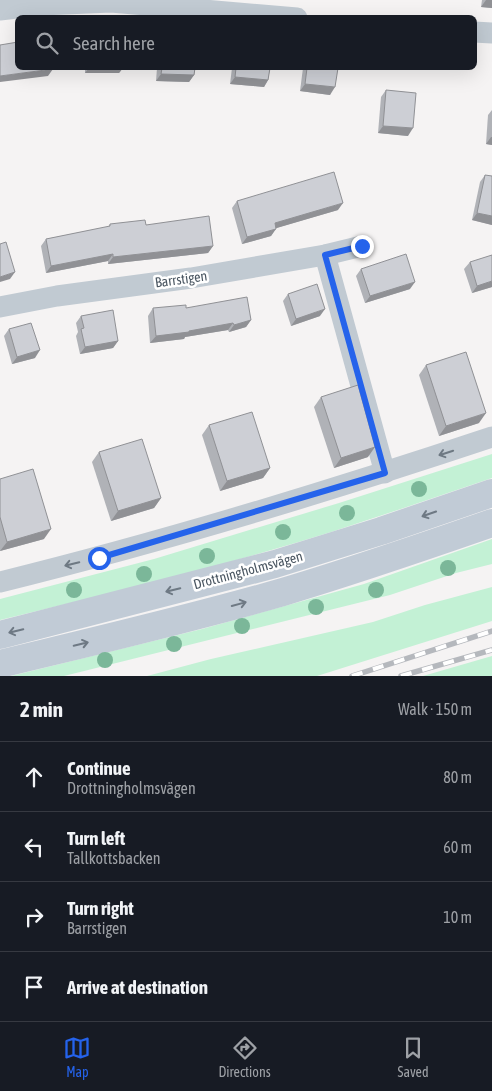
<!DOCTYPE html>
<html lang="en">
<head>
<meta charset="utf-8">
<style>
  :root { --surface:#171b24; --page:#20242c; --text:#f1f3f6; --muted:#9ea1a6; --line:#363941; --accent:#2563eb }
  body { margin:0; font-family:"Asap Condensed",sans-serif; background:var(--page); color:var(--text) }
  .stop { position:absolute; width:15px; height:15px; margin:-11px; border:4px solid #2563eb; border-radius:50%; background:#fff }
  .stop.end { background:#2563eb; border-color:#fff; box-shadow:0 1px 5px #0008 }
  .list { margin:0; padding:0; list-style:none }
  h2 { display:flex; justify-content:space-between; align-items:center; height:65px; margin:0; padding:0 20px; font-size:21px }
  h2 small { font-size:16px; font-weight:400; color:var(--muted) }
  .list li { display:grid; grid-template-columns:32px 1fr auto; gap:15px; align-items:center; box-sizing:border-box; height:70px; padding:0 20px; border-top:1px solid var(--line) }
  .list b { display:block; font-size:19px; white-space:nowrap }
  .list p { margin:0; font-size:16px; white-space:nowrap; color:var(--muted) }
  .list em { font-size:16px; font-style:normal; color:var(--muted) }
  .icon { flex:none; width:28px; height:28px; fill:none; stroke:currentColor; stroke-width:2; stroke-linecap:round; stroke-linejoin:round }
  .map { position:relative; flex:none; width:492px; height:676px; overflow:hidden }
  .search { position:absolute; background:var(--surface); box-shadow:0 5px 20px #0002; left:15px; right:15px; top:15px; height:55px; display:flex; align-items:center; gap:12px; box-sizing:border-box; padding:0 18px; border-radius:8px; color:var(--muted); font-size:19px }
  .sheet { height:345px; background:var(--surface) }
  nav { display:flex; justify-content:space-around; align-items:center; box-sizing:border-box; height:70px; border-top:1px solid var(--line); background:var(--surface); font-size:14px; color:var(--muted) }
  nav a { display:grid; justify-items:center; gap:2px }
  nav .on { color:var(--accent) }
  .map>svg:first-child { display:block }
  .green { fill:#c3f1d5 }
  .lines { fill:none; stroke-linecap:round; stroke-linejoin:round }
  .minor { stroke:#c1cad2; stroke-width:21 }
  .secondary { stroke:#c1cbd6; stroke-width:28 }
  .rail-casing { stroke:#b5b8bd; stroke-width:5.5 }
  .rail { stroke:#fff; stroke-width:4; stroke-dasharray:11; stroke-linecap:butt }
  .tree { fill:#7bb799 }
  .wall { fill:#b0b2b7 }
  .shaded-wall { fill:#909195 }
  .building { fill:#cdcfd5; stroke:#909195 }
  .oneway { stroke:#6e7983 }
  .oneway2 { stroke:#6e7984 }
  .route { stroke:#2563eb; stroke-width:6 }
  .labels { text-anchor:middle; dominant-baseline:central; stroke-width:5; stroke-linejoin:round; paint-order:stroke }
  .street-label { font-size:14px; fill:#4a5661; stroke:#fff }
</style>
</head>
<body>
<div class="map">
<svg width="492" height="676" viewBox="0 0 492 676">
  <rect width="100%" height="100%" fill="#f5f3f3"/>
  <!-- green -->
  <g class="green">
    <path d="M 492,454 L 492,478 C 415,504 339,531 261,553 C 175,578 87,599 0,620 L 0,599 L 154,559 L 339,503 Z"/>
    <polygon points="492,539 492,564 456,573 390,595 64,676 11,676 202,629 364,584"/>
    <polygon points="492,587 492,621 317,676 147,676 211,659 373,622 425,605"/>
    <polygon points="492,656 492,676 423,676"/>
  </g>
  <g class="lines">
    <!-- minor -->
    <g class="minor">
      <polyline points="0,10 42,5 111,2 297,18"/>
      <polyline points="474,32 492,33"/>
      <polyline points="325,255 385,473"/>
      <polyline points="0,307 57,296 191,278 325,255 362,246"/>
      <path d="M 0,582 C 166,541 330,491 492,437"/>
    </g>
    <!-- secondary -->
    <g class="secondary">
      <polyline points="0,635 275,564 381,531 492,493"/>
      <path d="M 0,664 C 95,641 190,619 283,592 C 353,571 423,547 492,523"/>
    </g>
    <!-- rail casing -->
    <g class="rail-casing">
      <g id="rail">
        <polyline points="352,676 492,631"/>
        <polyline points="401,676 492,650"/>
      </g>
    </g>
    <!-- rail -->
    <use href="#rail" class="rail"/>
  </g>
  <!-- trees -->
  <g class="tree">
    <circle cx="419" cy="489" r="8"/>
    <circle cx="347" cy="513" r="8"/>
    <circle cx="283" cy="532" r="8"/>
    <circle cx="207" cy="556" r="8"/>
    <circle cx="448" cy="568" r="8"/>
    <circle cx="144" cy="574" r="8"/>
    <circle cx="74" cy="590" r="8"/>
    <circle cx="376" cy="590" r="8"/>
    <circle cx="316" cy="607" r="8"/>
    <circle cx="242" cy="626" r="8"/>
    <circle cx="174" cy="644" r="8"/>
    <circle cx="105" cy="660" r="8"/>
  </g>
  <!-- wall -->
  <g class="wall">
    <polygon points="482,0 492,0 492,8 481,7"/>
    <polygon points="85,68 123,68 119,73 85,73"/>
    <polygon points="157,68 195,68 194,75 189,82 156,81"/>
    <polygon points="232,68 270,68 268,80 264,87 230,84"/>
    <polygon points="303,68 338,68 330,95 300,91"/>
    <polygon points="386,90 408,136 378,133 381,97"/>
    <polygon points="492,110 492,145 486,144 488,115"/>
    <polygon points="485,175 492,225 472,220 480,182"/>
    <polygon points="237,201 338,210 276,228 271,236 242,244 232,208"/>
    <polygon points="110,224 146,225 213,246 208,253 108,264 108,261 46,273 41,246 46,239 108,227"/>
    <polygon points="470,262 492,287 472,293 464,269"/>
    <polygon points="361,269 410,289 365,303 356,276"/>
    <polygon points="288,294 320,316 291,326 283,301"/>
    <polygon points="153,308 186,308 251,320 246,327 229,332 228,330 185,337 184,339 150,343 148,316"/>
    <polygon points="81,316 118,341 113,348 80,354 76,336 78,332 76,323"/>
    <polygon points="9,329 35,358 12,364 4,336"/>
    <polygon points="426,365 479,423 439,436 419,375"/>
    <polygon points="321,397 368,457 334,468 314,407"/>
    <polygon points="209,425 270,468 263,478 220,491 202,435"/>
    <polygon points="99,452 161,498 154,508 111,521 92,462"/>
    <polygon points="0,479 44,539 0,551"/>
  </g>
  <!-- shaded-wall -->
  <g class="shaded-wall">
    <polygon points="486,0 492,0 492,8 481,7"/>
    <polygon points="89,68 123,68 119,73 85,73"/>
    <polygon points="53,69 48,76 0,82 0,76"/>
    <polygon points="161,74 194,75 189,82 156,81"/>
    <polygon points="235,77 268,80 264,87 230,84"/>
    <polygon points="305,84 335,87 330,95 300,91"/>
    <polygon points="383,126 413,128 408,136 378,133"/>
    <polygon points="491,137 492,137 492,145 486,144"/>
    <polygon points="343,203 338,210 270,230 275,223"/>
    <polygon points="477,213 492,216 492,225 472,220"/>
    <polygon points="276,229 271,236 242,244 247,237"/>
    <polygon points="213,246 208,253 108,264 113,257"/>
    <polygon points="113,254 108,261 46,273 51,266"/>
    <polygon points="15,272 10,279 0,282 0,277"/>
    <polygon points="492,281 492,287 472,293 477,286"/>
    <polygon points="415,282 410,289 365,303 370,296"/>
    <polygon points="325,309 320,316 291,326 296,319"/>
    <polygon points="251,320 246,327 229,332 234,325"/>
    <polygon points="233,323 228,330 185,337 184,339 150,343 156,336"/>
    <polygon points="118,341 113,348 80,354 85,347"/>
    <polygon points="40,350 35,358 12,364 17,357"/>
    <polygon points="486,413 479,423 439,436 446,426"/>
    <polygon points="375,447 368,457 334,468 341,458"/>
    <polygon points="270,468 263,478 220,491 227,481"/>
    <polygon points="161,498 154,508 111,521 118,511"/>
    <polygon points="51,529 44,539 0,551 7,542"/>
  </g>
  <!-- building -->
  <g class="building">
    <polygon points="18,42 18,68 53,68 53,69 0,76 0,45"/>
    <polygon points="162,68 195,68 194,75 161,74"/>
    <polygon points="236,68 270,68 268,80 235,77"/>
    <polygon points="307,68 338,68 335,87 305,84"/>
    <polygon points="386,90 416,93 413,128 383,126"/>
    <polygon points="334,172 343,203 275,223 276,229 247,237 237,201"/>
    <polygon points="485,175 492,176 492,216 477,213"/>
    <polygon points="209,216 213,246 113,257 113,254 51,266 46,239 110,226 110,224 145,220 146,225"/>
    <polygon points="6,242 15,272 0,277 0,244"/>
    <polygon points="406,254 415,282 370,296 361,269"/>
    <polygon points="492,255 492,281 477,286 470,262"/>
    <polygon points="317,284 325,309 296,319 288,294"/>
    <polygon points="247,297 251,320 234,325 233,323 189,331 189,332 156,336 153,308 186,305 186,308"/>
    <polygon points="113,310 118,341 85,347 81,329 84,328 81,316"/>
    <polygon points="31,323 40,350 17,357 9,329"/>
    <polygon points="466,352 486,413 446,426 426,365"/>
    <polygon points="358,385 375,447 341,458 321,397"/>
    <polygon points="252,412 270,468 227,481 209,425"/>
    <polygon points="142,439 161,498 118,511 99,452"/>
    <polygon points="33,469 51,529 7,542 0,517 0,479"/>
  </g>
  <!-- one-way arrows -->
  <defs><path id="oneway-shaft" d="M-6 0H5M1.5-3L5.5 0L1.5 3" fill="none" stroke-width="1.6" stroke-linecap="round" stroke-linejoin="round" transform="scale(1.25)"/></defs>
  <g class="oneway">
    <use href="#oneway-shaft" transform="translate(446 453) rotate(162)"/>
    <use href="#oneway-shaft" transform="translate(72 564) rotate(166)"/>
  </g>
  <g class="oneway2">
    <use href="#oneway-shaft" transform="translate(429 514) rotate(161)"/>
    <use href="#oneway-shaft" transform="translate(173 590) rotate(166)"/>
    <use href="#oneway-shaft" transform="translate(239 604) rotate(-15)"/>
    <use href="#oneway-shaft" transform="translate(16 631) rotate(166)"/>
    <use href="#oneway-shaft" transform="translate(81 644) rotate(-13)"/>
  </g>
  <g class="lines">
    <!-- route -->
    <polyline class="route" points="99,558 385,473 325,255 362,246"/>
  </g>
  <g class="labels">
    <!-- street labels -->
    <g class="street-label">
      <text transform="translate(181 279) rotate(-8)">Barrstigen</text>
      <text transform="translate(248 570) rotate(-15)">Drottningholmsvägen</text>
    </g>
  </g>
</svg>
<div class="stop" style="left:99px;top:558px"></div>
<div class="stop end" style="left:362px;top:246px"></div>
<div class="search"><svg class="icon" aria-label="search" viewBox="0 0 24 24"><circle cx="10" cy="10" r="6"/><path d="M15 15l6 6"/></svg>Search here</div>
</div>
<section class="sheet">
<h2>2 min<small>Walk · 150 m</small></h2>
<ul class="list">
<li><svg class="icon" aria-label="ahead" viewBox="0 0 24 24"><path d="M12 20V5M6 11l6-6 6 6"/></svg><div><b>Continue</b><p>Drottningholmsvägen</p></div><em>80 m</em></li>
<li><svg class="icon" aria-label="left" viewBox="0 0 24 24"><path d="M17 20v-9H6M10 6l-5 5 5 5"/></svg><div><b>Turn left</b><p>Tallkottsbacken</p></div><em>60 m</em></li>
<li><svg class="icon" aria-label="right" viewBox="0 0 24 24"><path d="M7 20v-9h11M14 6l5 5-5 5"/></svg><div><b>Turn right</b><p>Barrstigen</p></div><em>10 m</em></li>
<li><svg class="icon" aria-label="arrive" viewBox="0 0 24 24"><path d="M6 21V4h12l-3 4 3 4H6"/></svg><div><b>Arrive at destination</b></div></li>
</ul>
</section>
<nav>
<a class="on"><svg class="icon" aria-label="map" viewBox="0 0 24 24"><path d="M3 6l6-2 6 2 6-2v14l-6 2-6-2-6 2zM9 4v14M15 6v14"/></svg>Map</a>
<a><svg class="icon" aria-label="directions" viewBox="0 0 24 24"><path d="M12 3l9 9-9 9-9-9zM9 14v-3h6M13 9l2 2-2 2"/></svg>Directions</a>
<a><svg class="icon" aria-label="saved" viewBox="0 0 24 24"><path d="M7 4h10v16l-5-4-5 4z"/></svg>Saved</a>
</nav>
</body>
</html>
